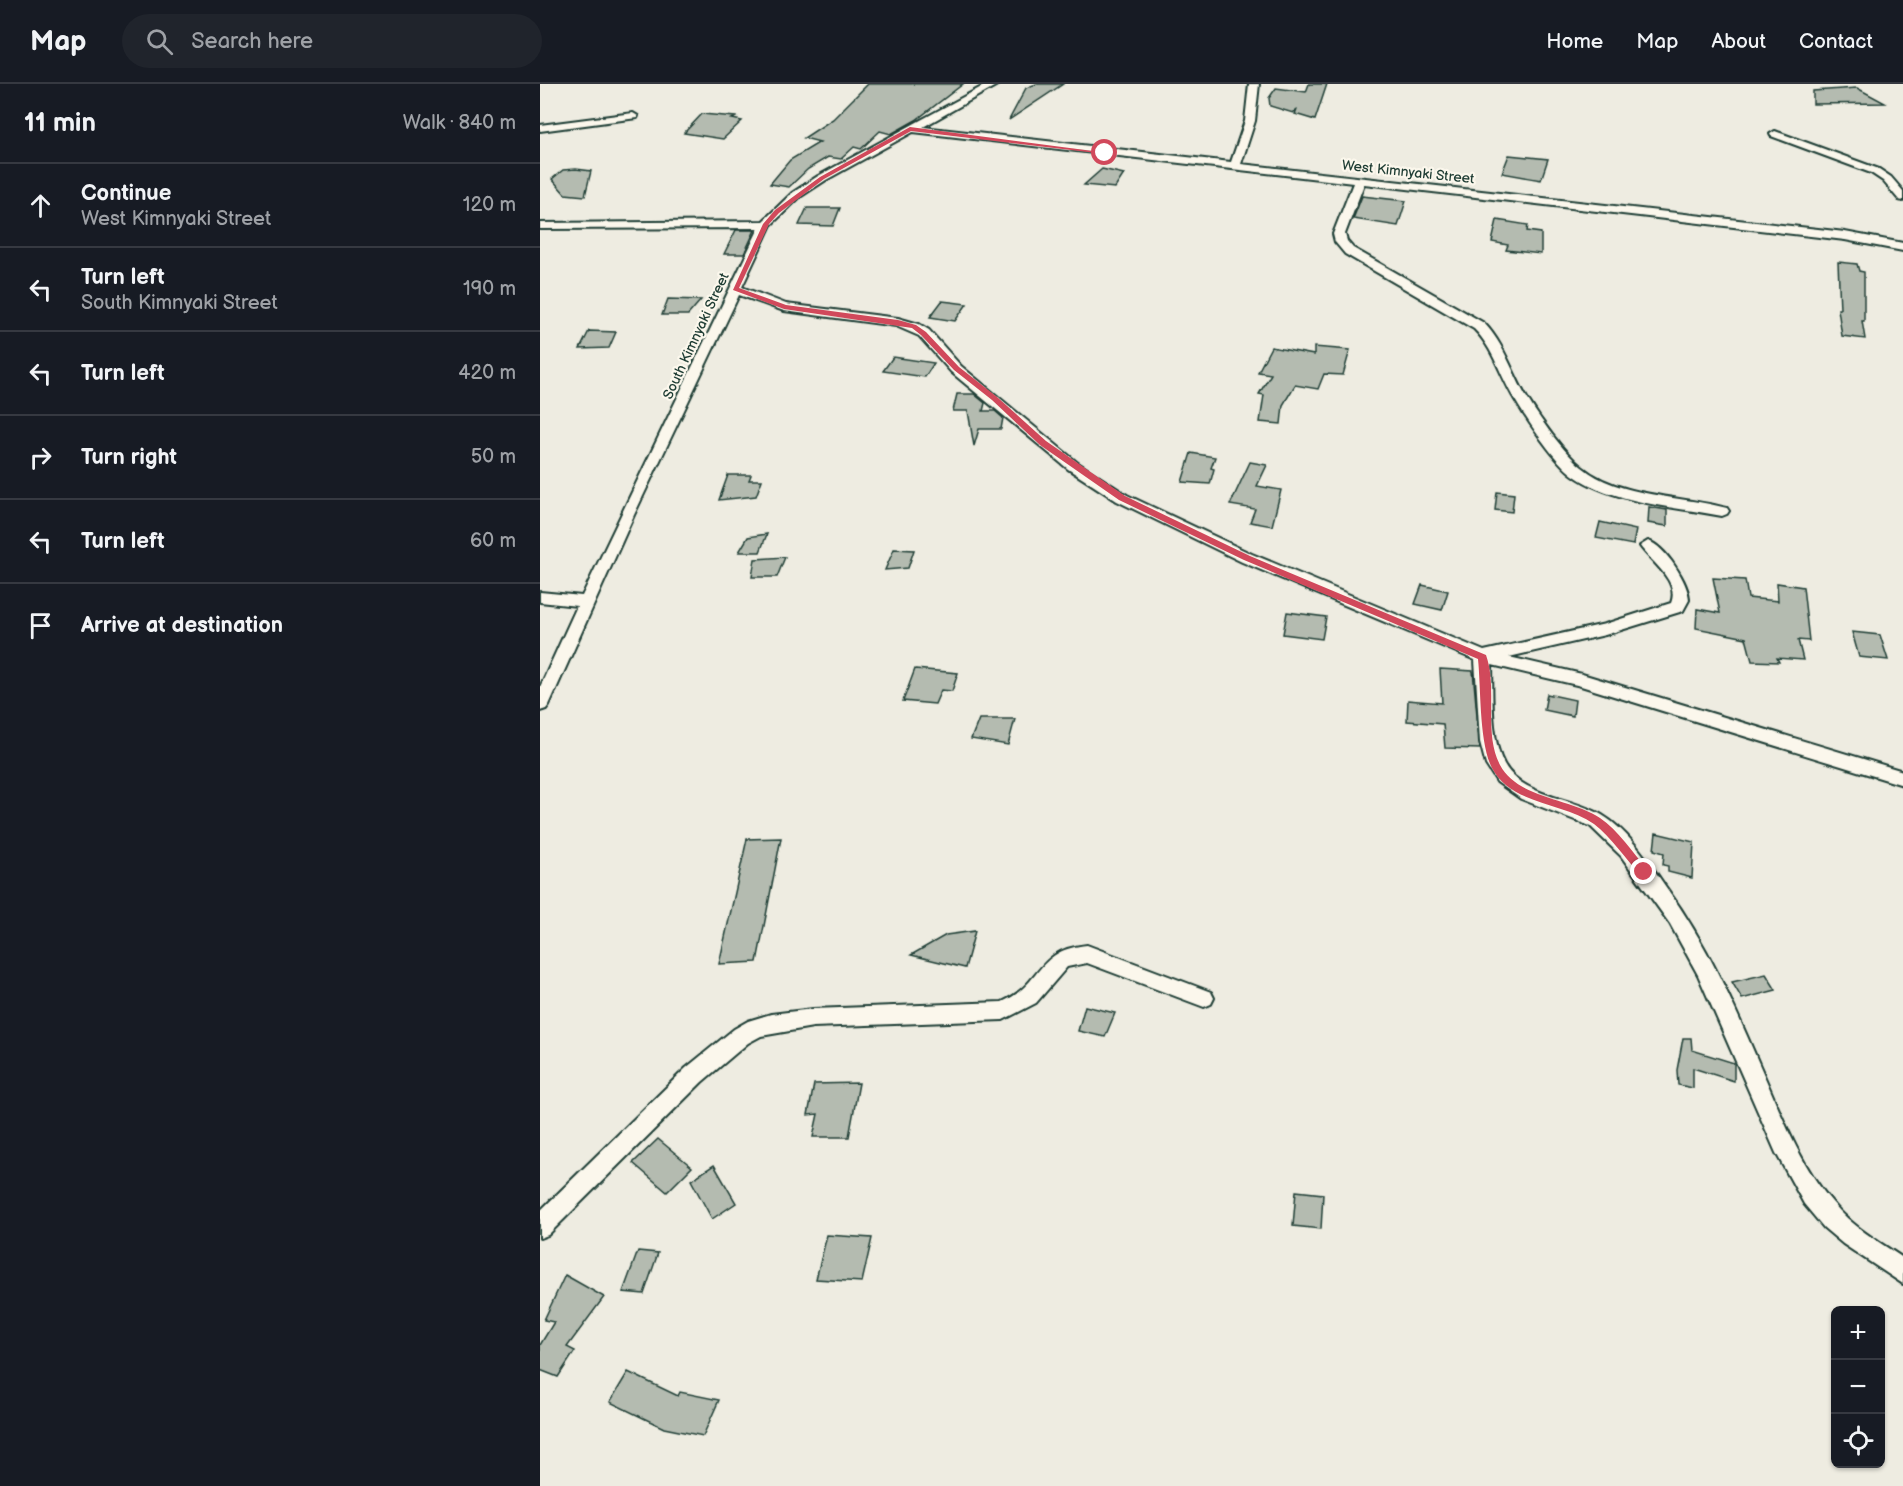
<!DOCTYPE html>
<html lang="en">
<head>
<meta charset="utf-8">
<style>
  :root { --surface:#171b24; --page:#20242c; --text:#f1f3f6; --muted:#9ea1a6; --line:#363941 }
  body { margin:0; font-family:"Balsamiq Sans",sans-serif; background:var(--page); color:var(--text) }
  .controls { position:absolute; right:18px; bottom:18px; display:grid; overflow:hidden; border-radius:9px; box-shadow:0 2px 4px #0004 }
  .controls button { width:54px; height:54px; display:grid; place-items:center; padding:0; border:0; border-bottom:2px solid var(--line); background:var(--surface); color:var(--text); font:30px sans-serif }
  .stop { position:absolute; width:18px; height:18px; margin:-14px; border:4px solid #d1495b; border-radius:50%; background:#fff }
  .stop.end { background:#d1495b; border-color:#fff; box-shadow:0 2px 6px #0008 }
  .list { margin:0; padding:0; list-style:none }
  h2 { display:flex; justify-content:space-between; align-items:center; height:78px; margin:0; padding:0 24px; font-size:26px }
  h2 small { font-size:20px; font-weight:400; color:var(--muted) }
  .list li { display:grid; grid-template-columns:39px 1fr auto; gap:18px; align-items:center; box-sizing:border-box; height:84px; padding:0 24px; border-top:2px solid var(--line) }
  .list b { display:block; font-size:22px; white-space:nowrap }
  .list p { margin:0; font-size:20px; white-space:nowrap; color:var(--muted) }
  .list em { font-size:20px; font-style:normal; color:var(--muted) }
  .icon { flex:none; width:33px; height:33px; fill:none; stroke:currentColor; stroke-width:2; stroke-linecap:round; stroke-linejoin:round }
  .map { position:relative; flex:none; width:1363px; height:1402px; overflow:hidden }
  header { display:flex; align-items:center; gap:36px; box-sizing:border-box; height:84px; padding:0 30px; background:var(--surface); border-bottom:2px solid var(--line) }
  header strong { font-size:28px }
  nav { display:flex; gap:33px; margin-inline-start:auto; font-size:21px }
  .search { width:420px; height:54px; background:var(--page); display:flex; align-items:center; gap:15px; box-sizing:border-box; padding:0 21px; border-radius:33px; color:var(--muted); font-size:22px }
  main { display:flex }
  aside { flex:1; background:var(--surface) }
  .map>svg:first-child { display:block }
  .building { fill:#b4bbb0; stroke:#1f3d34; stroke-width:1.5 }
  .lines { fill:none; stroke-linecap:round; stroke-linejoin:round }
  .street-casing { stroke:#1f3d34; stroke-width:4 }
  .street { fill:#fbf7ec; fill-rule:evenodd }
  .route { fill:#d1495b }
  .labels { text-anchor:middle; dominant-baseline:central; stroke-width:4.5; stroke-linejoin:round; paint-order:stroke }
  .far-street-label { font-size:14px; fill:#1f3d34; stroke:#fbf7ec }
</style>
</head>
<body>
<header>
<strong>Map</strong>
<div class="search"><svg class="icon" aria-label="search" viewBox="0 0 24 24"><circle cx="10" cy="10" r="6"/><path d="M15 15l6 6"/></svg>Search here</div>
<nav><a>Home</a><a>Map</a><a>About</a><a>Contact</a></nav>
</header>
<main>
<aside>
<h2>11 min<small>Walk · 840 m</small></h2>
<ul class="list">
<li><svg class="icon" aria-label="ahead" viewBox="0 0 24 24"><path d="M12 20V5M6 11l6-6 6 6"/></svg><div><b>Continue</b><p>West Kimnyaki Street</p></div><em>120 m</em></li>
<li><svg class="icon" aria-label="left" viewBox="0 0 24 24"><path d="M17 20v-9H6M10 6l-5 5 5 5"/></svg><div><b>Turn left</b><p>South Kimnyaki Street</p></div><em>190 m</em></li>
<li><svg class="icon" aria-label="left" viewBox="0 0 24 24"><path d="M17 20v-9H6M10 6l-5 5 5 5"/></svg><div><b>Turn left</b></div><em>420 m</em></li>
<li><svg class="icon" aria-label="right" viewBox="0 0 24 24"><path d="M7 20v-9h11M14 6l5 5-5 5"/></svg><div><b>Turn right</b></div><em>50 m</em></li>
<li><svg class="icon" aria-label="left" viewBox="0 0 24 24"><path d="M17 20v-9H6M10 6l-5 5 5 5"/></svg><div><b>Turn left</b></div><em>60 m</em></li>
<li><svg class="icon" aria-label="arrive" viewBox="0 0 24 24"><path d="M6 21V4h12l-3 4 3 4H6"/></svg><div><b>Arrive at destination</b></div></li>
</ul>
</aside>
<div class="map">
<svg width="1363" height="1402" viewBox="0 0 1363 1402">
  <rect width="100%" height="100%" fill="#eeece1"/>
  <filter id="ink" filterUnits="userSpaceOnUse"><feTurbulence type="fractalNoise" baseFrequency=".0167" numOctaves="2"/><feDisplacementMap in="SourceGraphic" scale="12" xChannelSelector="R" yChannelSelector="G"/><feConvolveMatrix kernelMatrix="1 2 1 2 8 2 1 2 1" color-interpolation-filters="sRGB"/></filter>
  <g filter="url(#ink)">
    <!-- building -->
    <g class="building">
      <polygon points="328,0 423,0 376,36 351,50 340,47 321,65 314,63 301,75 288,73 268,85 249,103 230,100 250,76 280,58 264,54 293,35"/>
      <polygon points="496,0 523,0 469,36 486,4"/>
      <polygon points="769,0 787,0 775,36 755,30 757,25 753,29 730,22 729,14 736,4 766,8"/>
      <polygon points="1317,4 1345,19 1273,20 1273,7"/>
      <polygon points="162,30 196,33 192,35 202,37 183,55 144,49"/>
      <polygon points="969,71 1008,75 1001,96 962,89"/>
      <polygon points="36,85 51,87 45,112 25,110 12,95 23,86"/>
      <polygon points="562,85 584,90 575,104 544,101"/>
      <polygon points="822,112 866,117 858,142 813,135"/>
      <polygon points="267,124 300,124 293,142 259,141"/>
      <polygon points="957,136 988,141 987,147 1001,149 1001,170 966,166 968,161 952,158"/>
      <polygon points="196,146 215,146 204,170 184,170"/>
      <polygon points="1298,178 1317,180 1319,187 1324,188 1324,237 1322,237 1325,255 1302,252 1298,225 1300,225"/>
      <polygon points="128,215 161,216 148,231 122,231"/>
      <polygon points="402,217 411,218 427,220 415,237 390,233"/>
      <polygon points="49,247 76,248 69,264 40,265"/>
      <polygon points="731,263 774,271 774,263 810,266 803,291 784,290 778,305 755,301 743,321 741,340 720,338 724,311 719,310 731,290 718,288"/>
      <polygon points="353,273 394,279 385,293 343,287"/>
      <polygon points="417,310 434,310 445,319 443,327 455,327 463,334 461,345 439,345 434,362 428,327 413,327"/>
      <polygon points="651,369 675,373 671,384 674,385 670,400 642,398"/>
      <polygon points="710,378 727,381 717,402 741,406 732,442 710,438 715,425 690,421"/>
      <polygon points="188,391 211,391 209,396 222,396 216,412 179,416"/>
      <polygon points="957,408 974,410 972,428 955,426"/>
      <polygon points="1109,423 1127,426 1127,442 1108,439"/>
      <polygon points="1060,438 1096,446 1093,461 1056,454"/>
      <polygon points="227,450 220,468 199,468 208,453"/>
      <polygon points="354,465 374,466 368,484 345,486"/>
      <polygon points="245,473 237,493 212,493 215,475"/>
      <polygon points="1173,494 1205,496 1208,514 1238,517 1237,499 1263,503 1269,557 1258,556 1263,576 1237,574 1239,578 1212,577 1206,554 1156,544 1157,525 1180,529"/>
      <polygon points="882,501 908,507 902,526 875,520"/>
      <polygon points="747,528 786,533 782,555 743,550"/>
      <polygon points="1312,548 1340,551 1348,576 1319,573"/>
      <polygon points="375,585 418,589 412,607 401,606 395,620 363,617"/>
      <polygon points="900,585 933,587 940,665 905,664 903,640 867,637 868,616 902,619"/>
      <polygon points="1007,610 1035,616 1033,632 1004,626"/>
      <polygon points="439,635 475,635 468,661 431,655"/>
      <polygon points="1116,749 1154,758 1152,794 1128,788 1128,782 1123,781 1124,769 1114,766"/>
      <polygon points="241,754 217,878 179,880 207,755"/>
      <polygon points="435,847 425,884 371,871 406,851"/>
      <polygon points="1226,890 1236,906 1202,915 1192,898"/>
      <polygon points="545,922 575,929 565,953 538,947"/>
      <polygon points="1143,954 1151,954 1152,966 1194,979 1194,997 1153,984 1153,1004 1138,1001 1137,986"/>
      <polygon points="319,999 309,1053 273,1053 278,1030 268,1031 274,1000"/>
      <polygon points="118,1055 152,1083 127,1108 93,1079"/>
      <polygon points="174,1081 196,1119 172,1135 151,1096"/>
      <polygon points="756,1107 783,1110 781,1145 753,1142"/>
      <polygon points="287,1151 332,1154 322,1198 276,1195"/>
      <polygon points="98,1167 118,1169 104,1210 83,1208"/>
      <polygon points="25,1191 64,1213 27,1263 35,1267 18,1293 0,1286 0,1261 14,1238 4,1236"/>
      <polygon points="88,1288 138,1312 140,1308 179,1316 163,1352 124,1344 70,1318"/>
    </g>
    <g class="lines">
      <!-- street casing -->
      <g class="street-casing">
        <g id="street">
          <path d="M 447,0 L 459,0 L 383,43 L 691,78 L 705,37 L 709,0 L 719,0 L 715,37 L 701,80 L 1305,148 L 1363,159 L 1363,167 L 1305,156 L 824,100 L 805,150 L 807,157 L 813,164 L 944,239 C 965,261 972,289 987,314 C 1000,335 1023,368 1042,383 C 1078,413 1143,412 1187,424 L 1189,427 L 1187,430 L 1182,432 C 1136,423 1072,419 1033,391 C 1015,378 987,336 975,316 C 960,292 954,265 934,245 L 805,170 L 795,158 L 793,150 L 813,99 L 373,48 L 286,96 L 260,113 L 231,141 L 202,203 L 246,220 L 358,234 L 379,240 L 389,246 L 421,282 L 538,379 L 587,411 L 712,470 L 944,567 L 1065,540 L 1131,519 C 1140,497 1111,478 1100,462 L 1108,457 C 1125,462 1149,499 1149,516 L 1143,527 L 1065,551 L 969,573 L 1042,590 L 1363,687 L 1363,701 L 1041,602 L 952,581 C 953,609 950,654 964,680 C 982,713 1032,713 1062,731 C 1089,747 1110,780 1128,806 C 1167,860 1194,921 1220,982 C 1241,1029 1258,1078 1292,1118 C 1311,1142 1338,1157 1363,1174 L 1363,1200 L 1303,1160 L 1284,1144 L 1264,1120 L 1236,1069 L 1158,891 L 1130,840 L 1081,772 L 1050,742 L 981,715 L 957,698 L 946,681 L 940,658 L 935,576 L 702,478 L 577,417 L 528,385 L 411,288 L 379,252 L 356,242 L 244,227 L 199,211 L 94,431 L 9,621 L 6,625 L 0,627 L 0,603 L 37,522 L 0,518 L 0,508 L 42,512 L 219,144 L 0,145 L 0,139 L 223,137 L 252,109 L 278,92 Z"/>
          <polygon points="93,29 98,32 97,34 0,47 0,41"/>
          <polygon points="1235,47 1339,85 1351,93 1363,107 1363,117 1359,116 1343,97 1331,89 1231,52 1230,50"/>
          <path d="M 547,861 L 671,908 L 674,914 L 671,920 L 664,923 L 547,879 L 527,883 L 496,919 L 463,936 L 273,943 L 221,952 L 208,959 L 162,998 L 8,1151 L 0,1154 L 0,1127 L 146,984 L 194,945 L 208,937 L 231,930 L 273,925 L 462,918 C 503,900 495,866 547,861 Z"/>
        </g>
      </g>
      <!-- street -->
      <use href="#street" class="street"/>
    </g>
  </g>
  <!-- route -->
  <path class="route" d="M 370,43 L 568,69 L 565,70 L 371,47 L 284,95 L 239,129 L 229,140 L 199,204 L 246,221 L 358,236 L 376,241 L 386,248 L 419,283 L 457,313 L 506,357 L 585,412 L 710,472 L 946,571 C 958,605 943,648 960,681 C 978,715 1031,714 1060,734 C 1078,746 1093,769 1107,785 L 1107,791 L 1100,791 C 1086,775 1071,753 1054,740 C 1023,718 971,721 952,684 C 939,659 941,604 938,575 L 704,476 L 579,416 L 500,361 L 452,316 L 414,286 L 381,251 L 372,244 L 244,225 L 193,206 L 223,140 L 235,126 L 280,93 Z"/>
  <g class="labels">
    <!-- far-street labels -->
    <g class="far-street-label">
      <text transform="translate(868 88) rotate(6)">West Kimnyaki Street</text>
      <text transform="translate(156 252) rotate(-65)">South Kimnyaki Street</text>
    </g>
  </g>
</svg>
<div class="controls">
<button>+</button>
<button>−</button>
<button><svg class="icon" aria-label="locate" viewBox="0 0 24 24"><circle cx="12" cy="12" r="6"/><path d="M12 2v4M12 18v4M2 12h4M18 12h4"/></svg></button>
</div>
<div class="stop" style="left:565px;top:69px"></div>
<div class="stop end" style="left:1104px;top:788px"></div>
</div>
</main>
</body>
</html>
